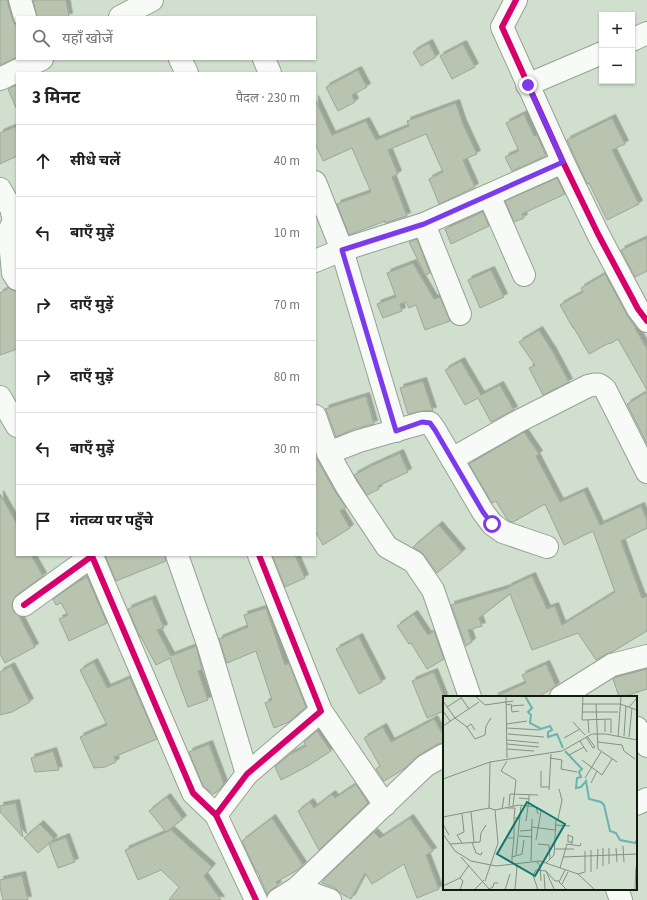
<!DOCTYPE html>
<html lang="hi">
<head>
<meta charset="utf-8">
<style>
  :root { --surface:#fff; --page:#f2f2f2; --text:#202124; --muted:#757577; --line:#e0e0e0 }
  body { margin:0; font-family:"Source Sans 3","Noto Sans Devanagari",sans-serif; background:var(--page); color:var(--text) }
  .controls { position:absolute; right:12px; top:12px; display:grid; overflow:hidden; border-radius:0px; box-shadow:0 1px 3px #0004 }
  .controls button { width:36px; height:36px; display:grid; place-items:center; padding:0; border:0; border-bottom:1px solid var(--line); background:var(--surface); color:var(--text); font:20px sans-serif }
  .stop { position:absolute; width:12px; height:12px; margin:-9px; border:3px solid #7c3aed; border-radius:50%; background:#fff }
  .stop.end { background:#7c3aed; border-color:#fff; box-shadow:0 1px 4px #0008 }
  .list { margin:0; padding:0; list-style:none }
  h2 { display:flex; justify-content:space-between; align-items:center; height:52px; margin:0; padding:0 16px; font-size:17px }
  h2 small { font-size:13px; font-weight:400; color:var(--muted) }
  .list li { display:grid; grid-template-columns:26px 1fr auto; gap:12px; align-items:center; box-sizing:border-box; height:72px; padding:0 16px; border-top:1px solid var(--line) }
  .list b { display:block; font-size:15px; white-space:nowrap }
  .list em { font-size:13px; font-style:normal; color:var(--muted) }
  .icon { flex:none; width:22px; height:22px; fill:none; stroke:currentColor; stroke-width:2; stroke-linecap:round; stroke-linejoin:round }
  .map { position:relative; flex:none; width:647px; height:900px; overflow:hidden }
  .search { position:absolute; background:var(--surface); box-shadow:0 1px 3px #0004; left:16px; top:16px; width:300px; height:44px; display:flex; align-items:center; gap:10px; box-sizing:border-box; padding:0 14px; border-radius:0px; color:var(--muted); font-size:15px }
  .panel { position:absolute; background:var(--surface); box-shadow:0 1px 3px #0004; left:16px; top:72px; width:300px; height:484px; border-radius:0px }
  .map>svg:first-child { display:block }
  .building { fill:#b9c4b0; stroke:#9ca596; filter:url(#shadow) }
  .lines { fill:none; stroke-linecap:round; stroke-linejoin:round }
  .minor-casing { stroke:#96a294; stroke-width:24 }
  .secondary-casing { stroke:#96a294; stroke-width:24 }
  .minor { stroke:#f8faf8; stroke-width:22 }
  .secondary { stroke:#f8faf8; stroke-width:22 }
  .cycleway-casing { stroke:#fefffe; stroke-width:8 }
  .cycleway { stroke:#d6006c; stroke-width:6 }
  .route { stroke:#7c3aed; stroke-width:5 }
  .inset-river { fill:none; stroke:#6bb2b1; stroke-width:2 }
  .inset-road { fill:none; stroke:#839182; stroke-width:1 }
  .view { fill:#0f766e; fill-opacity:0.15; stroke:#0f766e; stroke-width:2 }
  .inset-edge { fill:none; stroke:#101b0f; stroke-width:2 }
</style>
</head>
<body>
<div class="map">
<svg width="647" height="900" viewBox="0 0 647 900">
  <defs>
    <filter id="shadow"><feDropShadow dx="3.5" dy="-3.5" stdDeviation="0" flood-color="#0004"/></filter>
  </defs>
  <rect width="100%" height="100%" fill="#d0dfce"/>
  <!-- building -->
  <g class="building">
    <polygon points="0,0 8,0 8,4 13,21 17,26 17,57 0,65"/>
    <polygon points="33,0 66,0 69,17 37,17"/>
    <polygon points="429,43 436,57 421,66 413,52"/>
    <polygon points="463,44 475,67 452,79 440,56"/>
    <polygon points="358,70 367,87 352,95 355,102 338,111 326,87"/>
    <polygon points="17,85 17,110 8,89"/>
    <polygon points="315,99 332,135 366,121 376,140 409,126 407,121 456,103 463,124 477,154 463,160 475,187 439,204 429,179 443,172 426,134 388,150 398,174 392,177 407,216 385,223 385,221 349,235 337,204 371,192 352,148 323,161 315,143"/>
    <polygon points="524,114 534,136 537,135 546,156 512,171 505,157 519,151 506,123"/>
    <polygon points="612,118 625,144 612,150 639,204 607,220 589,183 587,184 567,140"/>
    <polygon points="17,126 17,156 0,164 0,133"/>
    <polygon points="557,178 565,194 522,214 524,218 514,222 505,201"/>
    <polygon points="483,212 489,226 451,244 445,229"/>
    <polygon points="647,238 647,271 635,277 621,250"/>
    <polygon points="417,239 430,273 425,275 409,242"/>
    <polygon points="413,263 434,299 440,297 450,321 425,330 416,305 409,308 406,302 400,304 402,311 383,318 377,304 396,297 387,273"/>
    <polygon points="491,270 504,297 480,308 468,280"/>
    <polygon points="605,274 627,315 636,328 635,328 647,349 647,390 618,339 610,344 609,343 589,354 574,328 573,328 560,305 583,292 581,288"/>
    <polygon points="9,288 12,290 17,291 17,349 0,355 0,293"/>
    <polygon points="539,330 553,352 569,382 543,395 529,368 535,365 519,342"/>
    <polygon points="461,361 481,395 500,385 514,410 491,422 478,398 465,405 445,370"/>
    <polygon points="423,381 433,411 422,411 408,414 400,388"/>
    <polygon points="647,392 647,444 627,404"/>
    <polygon points="366,396 374,424 354,429 336,437 327,412 325,409"/>
    <polygon points="524,432 539,454 536,456 560,502 584,491 600,525 641,506 647,520 647,528 621,541 642,598 647,596 647,631 612,652 606,654 596,660 578,633 532,650 510,594 479,618 482,626 468,630 472,642 466,646 451,605 508,588 508,587 532,576 547,609 555,606 562,625 615,592 593,531 564,545 545,504 513,522 509,521 507,519 496,501 492,503 469,464"/>
    <polygon points="400,453 408,472 378,486 379,489 367,495 354,475 369,467"/>
    <polygon points="315,456 336,493 346,507 340,511 350,528 323,545 315,531"/>
    <polygon points="0,494 17,524 17,555 31,555 43,576 17,595 13,600 12,606 14,612 19,616 35,647 5,663 0,654"/>
    <polygon points="439,525 462,552 437,573 424,555 420,551 413,547"/>
    <polygon points="105,555 165,555 166,561 116,581"/>
    <polygon points="272,555 295,555 305,578 285,587"/>
    <polygon points="87,577 107,623 69,641 59,619 68,615 61,603 56,605 53,599 76,583"/>
    <polygon points="152,599 164,628 157,630 171,656 196,646 202,669 198,671 208,700 188,707 170,658 156,665 141,637 140,637 128,609"/>
    <polygon points="266,608 285,665 289,663 306,707 289,722 274,728 265,703 272,700 256,651 227,663 219,639 248,627 244,615"/>
    <polygon points="414,614 428,635 434,631 444,659 427,669 411,643 409,644 397,626"/>
    <polygon points="359,637 382,682 359,694 336,649"/>
    <polygon points="94,662 107,688 130,678 157,739 114,757 116,762 105,767 94,768 80,737 107,725 80,670"/>
    <polygon points="546,664 556,686 553,688 538,697 494,697 526,683 522,675"/>
    <polygon points="11,666 30,702 12,712 0,715 0,672"/>
    <polygon points="647,669 647,689 623,697 619,697 613,679 617,677"/>
    <polygon points="434,672 444,697 444,711 427,718 412,681"/>
    <polygon points="434,719 444,736 444,743 438,744 419,755 404,769 384,781 376,769 380,766 364,738 383,727 391,742"/>
    <polygon points="317,731 331,751 308,766 281,780 275,767 289,755 306,746 304,742"/>
    <polygon points="209,744 224,784 217,792 213,794 203,786 189,752"/>
    <polygon points="53,751 59,770 35,772 31,758"/>
    <polygon points="356,784 368,803 319,850 298,811 310,802 314,808 332,794 335,798"/>
    <polygon points="167,797 183,819 166,832 149,811"/>
    <polygon points="16,803 23,837 0,812 0,806"/>
    <polygon points="272,818 303,865 296,871 276,882 278,885 271,890 267,894 259,876 260,876 256,871 242,841"/>
    <polygon points="410,818 433,851 426,855 439,889 417,898 404,864 372,884 365,873 351,899 340,893 335,888 322,883 325,878 374,832 380,838"/>
    <polygon points="40,824 54,839 38,853 24,838"/>
    <polygon points="171,830 212,867 204,876 221,900 169,900 179,887 161,870 138,880 125,850"/>
    <polygon points="66,837 75,862 58,868 49,844"/>
    <polygon points="22,875 28,900 3,900 0,887 0,880"/>
  </g>
  <g class="lines">
    <!-- minor casing -->
    <g class="minor-casing">
      <g id="minor">
        <polyline points="20,0 25,17"/>
        <polyline points="516,0 502,27 563,162 598,234 638,309 647,321"/>
        <polyline points="120,17 152,0"/>
        <polyline points="632,40 647,33"/>
        <polyline points="180,59 187,73"/>
        <polyline points="264,59 270,73"/>
        <polyline points="0,79 42,59"/>
        <polyline points="527,85 602,53"/>
        <polyline points="315,182 342,250 396,431"/>
        <polyline points="0,189 11,208 14,221 9,231 13,273 17,279"/>
        <polyline points="489,195 524,275"/>
        <polyline points="424,224 460,314"/>
        <polyline points="315,261 342,250 424,224 563,162"/>
        <polyline points="0,397 17,426"/>
        <polyline points="315,416 328,453 347,487 387,547 414,562 433,590 470,697"/>
        <polyline points="328,453 359,441 422,423 430,423 435,430 483,512 492,524 503,532 547,547"/>
        <path d="M 452,459 L 517,422 L 588,386 C 597,384 598,383 605,389 L 647,472"/>
        <polyline points="177,555 208,644 247,774"/>
        <polyline points="24,605 92,556 193,793 216,815"/>
        <polyline points="321,711 385,805"/>
        <polyline points="636,728 637,728 647,746"/>
        <polyline points="636,804 647,799"/>
        <polyline points="297,888 330,900"/>
        <polyline points="617,889 621,900"/>
        <polyline points="256,900 216,815 247,774 321,711 259,555"/>
      </g>
    </g>
    <!-- secondary casing -->
    <g class="secondary-casing">
      <g id="secondary">
        <polyline points="561,697 612,665 647,656"/>
        <polyline points="278,900 297,888 425,766 444,755"/>
      </g>
    </g>
    <!-- minor -->
    <use href="#minor" class="minor"/>
    <!-- secondary -->
    <use href="#secondary" class="secondary"/>
    <!-- cycleway casing -->
    <g class="cycleway-casing">
      <g id="cycleway">
        <polyline points="516,0 502,27 563,162 598,234 638,309 647,321"/>
        <polyline points="24,605 92,556 193,793 216,815"/>
        <polyline points="256,900 216,815 247,774 321,711 259,555"/>
      </g>
    </g>
    <!-- cycleway -->
    <use href="#cycleway" class="cycleway"/>
  </g>
  <g class="lines">
    <!-- route -->
    <polyline class="route" points="492,524 483,512 435,430 430,423 422,422 396,431 342,250 424,224 563,162 528,85"/>
  </g>
  <!-- overview -->
  <g transform="translate(443 696)">
    <rect width="194" height="194" fill="#d0dfce"/>
    <path class="inset-river" d="M 82,0 L 89,12 L 85,16 L 88,19 L 87,27 L 98,33 L 107,30 L 109,34 L 105,36 L 105,41 L 114,38 L 120,52M 122,55 L 139,73 L 136,76 L 138,81 L 134,82 L 133,92 L 138,91 L 143,85 L 146,103 L 158,106 L 161,109 L 167,135 L 173,137 L 177,144 L 192,147 L 194,144"/>
    <path class="inset-road" d="M 17,0 L 26,13M 32,0 L 42,9 L 70,5M 63,0 L 64,62M 140,0 L 139,24 L 168,23 L 168,37M 0,5 L 12,22 L 24,31 L 32,43 L 42,39 L 43,30 L 48,22M 140,8 L 177,8 L 194,14M 153,8 L 155,53 L 174,66M 63,9 L 68,8 L 69,16 L 76,15M 68,10 L 81,9M 4,11 L 18,2M 186,11 L 194,2M 0,15 L 7,25M 139,16 L 175,16M 162,23 L 162,36M 145,24 L 146,37M 130,26 L 142,39M 64,28 L 84,25M 0,30 L 36,6M 24,31 L 28,28 L 32,34M 64,32 L 97,34M 65,38 L 101,41M 181,40 L 183,10M 143,41 L 150,52 L 152,51 L 144,40M 175,41 L 178,0M 186,41 L 189,12M 121,42 L 137,33M 64,44 L 96,47M 137,45 L 144,56M 155,46 L 179,49 L 181,55 L 192,63M 64,48 L 96,51M 64,53 L 91,55M 126,59 L 141,51M 107,62 L 119,64 L 118,73 L 134,76M 139,64 L 159,79 L 169,63M 64,65 L 58,75 L 73,84 L 70,110M 98,75 L 98,91 L 106,91M 142,82 L 158,56M 0,83 L 47,66 L 119,55 L 149,38 L 163,38 L 194,44M 148,87 L 154,75M 106,94 L 108,58M 76,102 L 86,103 L 86,99M 66,110 L 67,98 L 95,99M 46,112 L 47,66M 64,112 L 72,112 L 71,122 L 76,122M 59,113 L 61,101M 28,116 L 31,146M 19,118 L 21,136 L 14,139 L 19,147M 0,121 L 46,112 L 52,114 L 76,109 L 93,111 L 95,118M 71,122 L 71,142M 83,125 L 86,103M 0,128 L 6,139M 112,129 L 127,130M 89,131 L 112,134M 77,135 L 89,134M 0,138 L 12,155 L 28,165 L 53,170 L 97,165 L 135,178 L 152,194M 76,140 L 89,141M 65,142 L 71,142 L 69,161M 93,144 L 98,115M 29,146 L 33,157 L 38,159 L 39,156M 7,148 L 37,146 L 38,137 L 43,129M 95,148 L 106,149 L 107,163M 129,149 L 129,146 L 130,141 L 125,139 L 125,146 L 129,146M 180,150 L 181,166M 166,152 L 166,168M 173,152 L 174,166M 112,153 L 131,153M 148,154 L 148,176M 73,159 L 78,110M 18,161 L 47,194M 120,161 L 194,158M 88,165 L 89,123M 94,166 L 97,170 L 98,185M 103,167 L 111,159 L 113,124 L 115,123 L 119,104 L 116,93M 69,168 L 69,161 L 79,158 L 81,144M 160,170 L 160,152M 117,172 L 124,148 L 137,150 L 138,147M 154,173 L 155,153M 122,174 L 116,186 L 124,194M 103,175 L 111,193M 101,178 L 102,194M 135,178 L 142,176 L 142,155M 42,185 L 55,147 L 52,114M 119,188 L 125,176M 0,190 L 17,182 L 26,169M 46,193 L 50,191 L 51,187 L 55,187M 17,194 L 20,185 L 17,182M 31,194 L 41,184M 62,194 L 67,178M 72,194 L 74,171 L 72,168M 95,194 L 90,179 L 93,174 L 103,175 L 112,185 L 116,185M 192,194 L 193,171"/>
    <path class="view" d="M 84,106 L 122,128 L 92,180 L 54,158 Z"/>
    <rect width="194" height="194" class="inset-edge"/>
  </g>
</svg>
<div class="controls">
<button>+</button>
<button>−</button>
</div>
<div class="stop" style="left:492px;top:524px"></div>
<div class="stop end" style="left:528px;top:85px"></div>
<div class="search"><svg class="icon" aria-label="search" viewBox="0 0 24 24"><circle cx="10" cy="10" r="6"/><path d="M15 15l6 6"/></svg>यहाँ खोजें</div>
<section class="panel">
<h2>3 मिनट<small>पैदल · 230 m</small></h2>
<ul class="list">
<li><svg class="icon" aria-label="ahead" viewBox="0 0 24 24"><path d="M12 20V5M6 11l6-6 6 6"/></svg><div><b>सीधे चलें</b></div><em>40 m</em></li>
<li><svg class="icon" aria-label="left" viewBox="0 0 24 24"><path d="M17 20v-9H6M10 6l-5 5 5 5"/></svg><div><b>बाएँ मुड़ें</b></div><em>10 m</em></li>
<li><svg class="icon" aria-label="right" viewBox="0 0 24 24"><path d="M7 20v-9h11M14 6l5 5-5 5"/></svg><div><b>दाएँ मुड़ें</b></div><em>70 m</em></li>
<li><svg class="icon" aria-label="right" viewBox="0 0 24 24"><path d="M7 20v-9h11M14 6l5 5-5 5"/></svg><div><b>दाएँ मुड़ें</b></div><em>80 m</em></li>
<li><svg class="icon" aria-label="left" viewBox="0 0 24 24"><path d="M17 20v-9H6M10 6l-5 5 5 5"/></svg><div><b>बाएँ मुड़ें</b></div><em>30 m</em></li>
<li><svg class="icon" aria-label="arrive" viewBox="0 0 24 24"><path d="M6 21V4h12l-3 4 3 4H6"/></svg><div><b>गंतव्य पर पहुँचे</b></div></li>
</ul>
</section>
</div>
</body>
</html>
